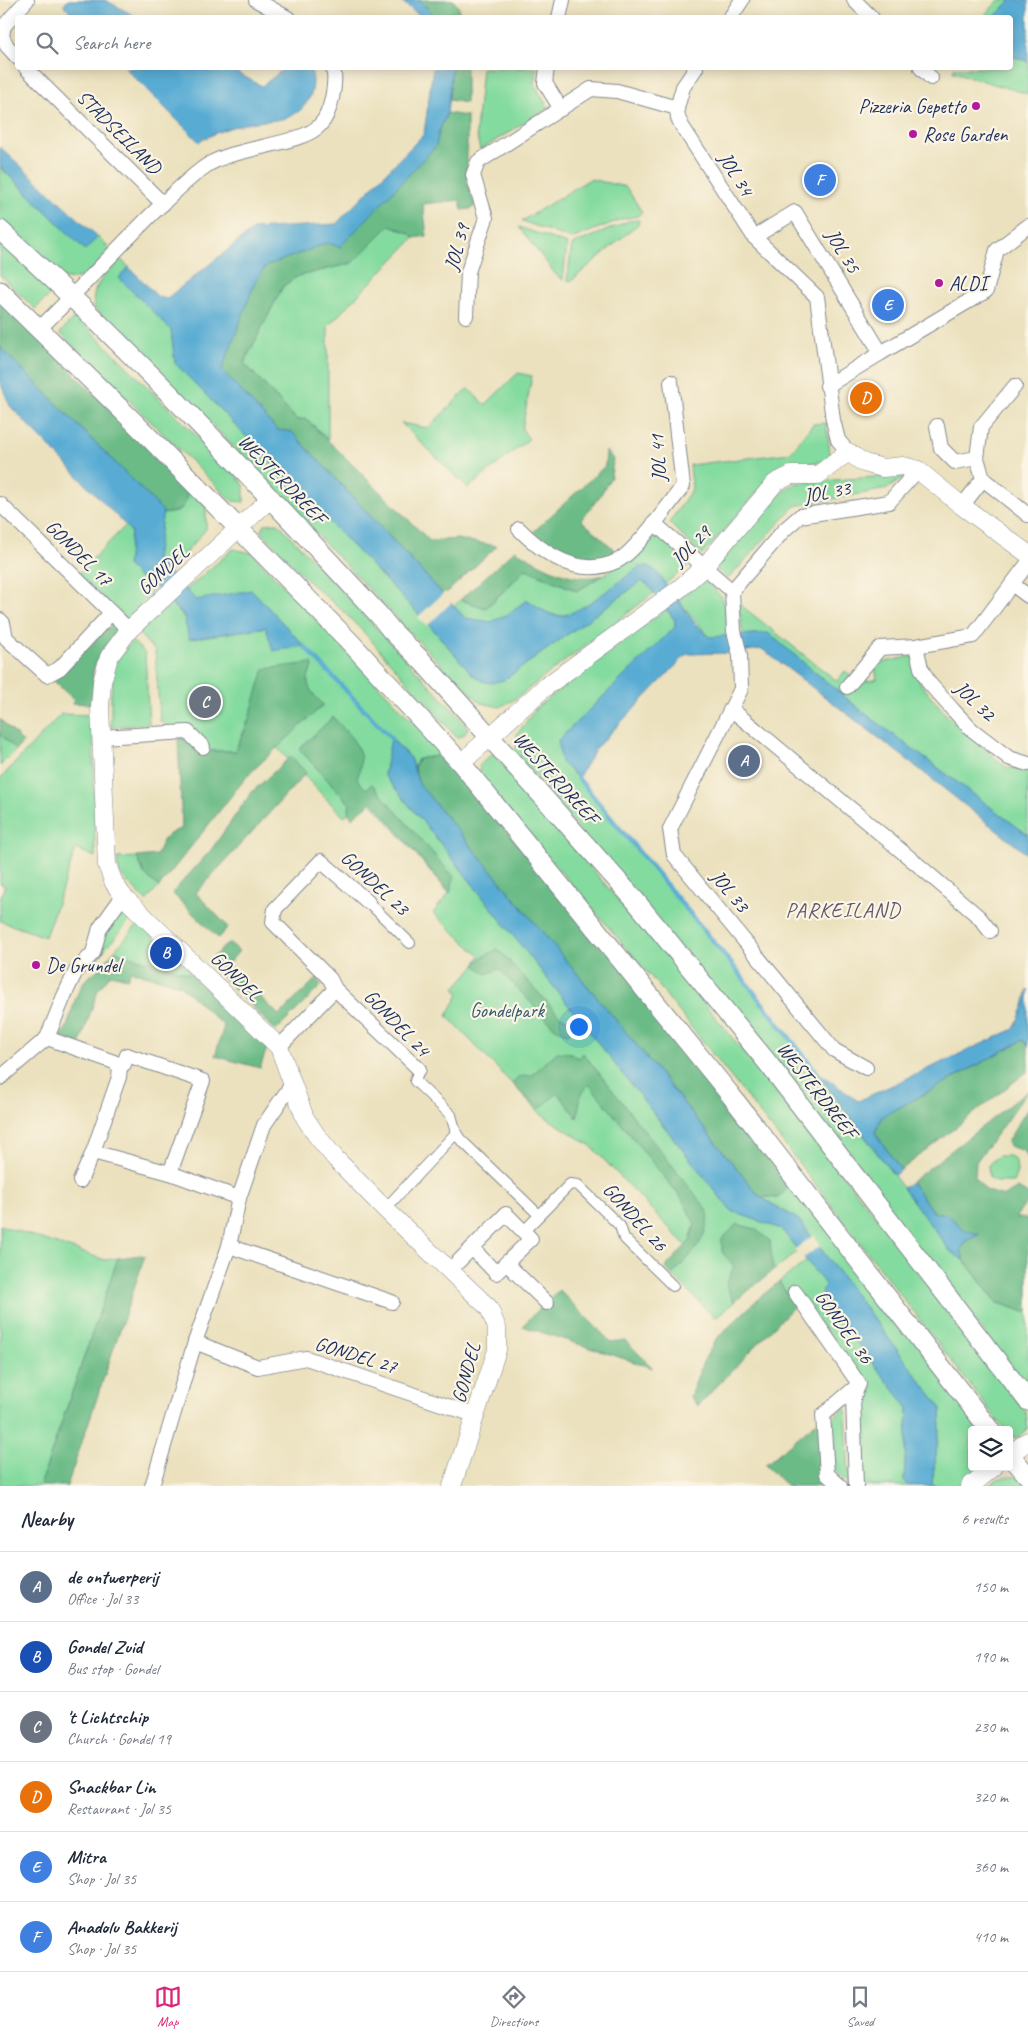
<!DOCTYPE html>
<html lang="en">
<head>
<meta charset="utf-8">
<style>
  :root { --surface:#fff; --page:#f2f2f3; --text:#1f2937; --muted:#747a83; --line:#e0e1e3; --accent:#db2777 }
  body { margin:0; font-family:Caveat,sans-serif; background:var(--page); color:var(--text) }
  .controls { position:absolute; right:15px; bottom:15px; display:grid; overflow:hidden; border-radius:5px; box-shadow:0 2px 12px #0003 }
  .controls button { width:45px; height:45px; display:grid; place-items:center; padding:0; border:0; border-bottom:1px solid var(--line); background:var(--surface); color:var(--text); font:25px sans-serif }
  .you { position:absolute; left:578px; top:1026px; width:18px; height:18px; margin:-12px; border:4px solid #fff; border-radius:50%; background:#1a73e8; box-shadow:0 0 0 8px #1a73e833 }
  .badge { display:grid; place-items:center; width:32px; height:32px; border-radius:50%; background:var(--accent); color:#fff; font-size:16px; font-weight:700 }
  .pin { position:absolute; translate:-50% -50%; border:2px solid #fff; box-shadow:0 1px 5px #0006 }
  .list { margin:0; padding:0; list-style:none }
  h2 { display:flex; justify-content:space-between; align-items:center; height:65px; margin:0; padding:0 20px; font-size:21px }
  h2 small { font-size:16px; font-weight:400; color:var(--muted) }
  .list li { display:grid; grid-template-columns:32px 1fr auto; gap:15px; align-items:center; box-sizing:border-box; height:70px; padding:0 20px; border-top:1px solid var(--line) }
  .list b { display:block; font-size:19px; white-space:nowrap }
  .list p { margin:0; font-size:16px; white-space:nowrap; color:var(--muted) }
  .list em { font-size:16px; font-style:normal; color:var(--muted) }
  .icon { flex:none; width:28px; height:28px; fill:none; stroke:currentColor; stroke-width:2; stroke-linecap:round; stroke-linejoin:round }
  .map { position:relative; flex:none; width:1028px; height:1486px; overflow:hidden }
  .search { position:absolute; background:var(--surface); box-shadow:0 2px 12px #0003; left:15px; right:15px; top:15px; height:55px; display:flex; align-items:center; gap:12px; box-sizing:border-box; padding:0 18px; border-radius:5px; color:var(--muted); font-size:19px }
  .sheet { height:485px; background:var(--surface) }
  nav { display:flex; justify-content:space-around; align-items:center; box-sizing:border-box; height:70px; border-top:1px solid var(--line); background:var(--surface); font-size:14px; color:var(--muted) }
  nav a { display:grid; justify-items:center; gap:2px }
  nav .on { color:var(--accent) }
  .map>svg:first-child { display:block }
  .green { fill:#84db9f; stroke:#50857e }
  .forest { fill:#6bbb86; stroke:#437572 }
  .water { fill:#58acd4; stroke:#3a6e99 }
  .pier { fill:#ebe1be }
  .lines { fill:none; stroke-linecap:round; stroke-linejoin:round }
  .stream { stroke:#58acd4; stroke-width:4.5 }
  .pedestrian-casing { stroke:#83888e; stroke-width:12 }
  .minor-casing { stroke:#83888e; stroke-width:16 }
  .tertiary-casing { stroke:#83888e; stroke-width:19 }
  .secondary-casing { stroke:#83888e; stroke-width:21 }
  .pedestrian { stroke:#fff; stroke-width:10 }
  .minor { stroke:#fff; stroke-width:14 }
  .tertiary { stroke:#fff; stroke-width:18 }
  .secondary { stroke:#fff; stroke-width:19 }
  .poi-dot { fill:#b5179e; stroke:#fcf5e5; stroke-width:2 }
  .labels { text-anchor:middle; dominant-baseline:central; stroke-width:4.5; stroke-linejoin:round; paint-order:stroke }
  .poi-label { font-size:20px; fill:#1b2f5e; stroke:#fcf5e5; text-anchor:start }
  .street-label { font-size:20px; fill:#1b2f5e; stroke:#fcf5e5 }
  .park-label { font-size:20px; fill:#355a6e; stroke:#fcf5e5 }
  .neighbourhood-label { font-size:21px; letter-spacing:1px; fill:#60586c; stroke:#fcf5e5 }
</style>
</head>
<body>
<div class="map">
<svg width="1028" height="1486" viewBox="0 0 1028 1486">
  <rect width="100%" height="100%" fill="#fcf5e5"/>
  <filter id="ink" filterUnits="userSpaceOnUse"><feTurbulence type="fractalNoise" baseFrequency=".02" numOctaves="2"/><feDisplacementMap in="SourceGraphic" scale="10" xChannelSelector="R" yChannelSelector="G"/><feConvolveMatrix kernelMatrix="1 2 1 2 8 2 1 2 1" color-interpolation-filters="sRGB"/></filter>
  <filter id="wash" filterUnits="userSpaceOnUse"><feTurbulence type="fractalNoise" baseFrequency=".0096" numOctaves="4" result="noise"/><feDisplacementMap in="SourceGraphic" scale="20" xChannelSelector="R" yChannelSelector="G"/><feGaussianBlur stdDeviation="1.12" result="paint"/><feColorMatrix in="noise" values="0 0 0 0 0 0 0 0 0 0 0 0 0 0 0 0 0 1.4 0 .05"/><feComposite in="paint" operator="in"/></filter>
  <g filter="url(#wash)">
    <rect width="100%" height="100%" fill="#ebe1be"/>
    <!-- green -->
    <g class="green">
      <polygon points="999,0 1011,0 994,17 982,18"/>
      <polygon points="1011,56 1027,61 1028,63 1028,94 953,72 954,68 1010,68"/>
      <polygon points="482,68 537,68 534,83 548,108 480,150 476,132"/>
      <path d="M 0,167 L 86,249 L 98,237 L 111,250 C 98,262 82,285 62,278 L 0,218 Z"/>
      <polygon points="590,179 626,187 642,212 638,216 622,219 571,239 522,221"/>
      <polygon points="639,220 638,224 571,281 567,280 572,245 629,221"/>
      <polygon points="390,225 409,233 414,238 328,326 328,440 307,419 297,420 244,363 283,286 298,276 352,263"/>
      <polygon points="519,227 567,244 563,280 557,276"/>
      <polygon points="0,242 52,293 35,309 0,275"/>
      <path d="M 120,259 L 129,267 L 119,278 L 171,330 L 175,363 L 431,627 L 472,674 L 504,680 L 642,581 L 648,585 L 654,593 L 515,699 L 500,707 L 481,703 L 450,674 L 217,430 L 94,308 C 90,286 106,274 120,259 Z"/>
      <polygon points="76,316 232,471 244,485 244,502 232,501 60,333"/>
      <polygon points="518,373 532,376 522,429 529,439 468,488 401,423 428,428 468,388 485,405"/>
      <polygon points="826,423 831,461 788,465 769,479 702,555 669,523 692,489 690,465 790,453 813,424"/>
      <polygon points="901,475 906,476 887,489 795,506 728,579 714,567 781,493 795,483"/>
      <polygon points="188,487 206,506 206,529 169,572 156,559 162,514 178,512"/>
      <polygon points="278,523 454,711 468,728 464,735 457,738 368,637 342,610 310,583 262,532 264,524"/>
      <polygon points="126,525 131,532 127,566 147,578 155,588 127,621 78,574"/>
      <path d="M 660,536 L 689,565 L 665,584 L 656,572 L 579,610 C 553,621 549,613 527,600 L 507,615 L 491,622 L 465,618 L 454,606 L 460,600 L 486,608 L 526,569 L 577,591 L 620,565 L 646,541 Z"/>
      <path d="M 233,549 L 252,553 L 419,728 L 442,755 L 418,759 L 414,768 L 410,758 L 392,739 L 384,775 L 433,834 L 731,1211 L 782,1229 L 798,1251 L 773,1271 L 772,1267 L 730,1293 L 734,1302 L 715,1318 L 672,1275 L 692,1252 L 590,1145 L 542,1115 L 447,1016 L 459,994 L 455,988 L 475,965 L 480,956 L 433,913 L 449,893 L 365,795 L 344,817 L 249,719 L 235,751 C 217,751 190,752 176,737 C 170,731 168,724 160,721 L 155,651 L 139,634 L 139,632 L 171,604 L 184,617 L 189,639 L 268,627 L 304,646 L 252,591 L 196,601 L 186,590 Z"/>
      <polygon points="703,579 723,598 729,636 710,638 678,600"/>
      <path d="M 738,603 L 837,681 L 845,671 C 855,679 865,684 877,679 L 875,667 L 880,663 L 913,656 L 920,683 L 948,717 L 1006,767 L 1028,771 L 1028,835 L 863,712 L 768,633 L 743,635 Z"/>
      <polygon points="666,609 675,620 675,627 561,762 578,778 727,958 815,1070 951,1252 964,1260 996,1302 1028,1313 1028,1387 515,751 518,738 516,736 537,707"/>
      <polygon points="132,641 145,653 149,724 111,727 111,697 114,663"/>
      <polygon points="61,714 93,715 95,857 76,849 45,937 0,921 0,899 5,886 0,883 0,779"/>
      <polygon points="0,732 16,750 0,766"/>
      <polygon points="494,754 672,963 862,1199 1026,1412 1028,1428 1017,1438 1009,1435 1009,1430 1005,1430 787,1148 658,985 482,780 479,766 490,755"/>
      <polygon points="137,857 145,875 159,887 146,901 119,873 117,858"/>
      <polygon points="124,908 133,917 94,962 107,926 114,911"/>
      <polygon points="139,923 194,975 114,951"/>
      <polygon points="998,1156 1009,1156 1016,1161 1017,1172 1013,1182 996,1182 989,1177 988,1165"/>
      <polygon points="790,1178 984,1430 972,1430 972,1467 982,1467 958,1486 935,1486 932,1483 942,1409 799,1220 761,1197 778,1198"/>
      <polygon points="0,1225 105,1260 118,1258 40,1486 0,1486"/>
      <polygon points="807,1261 825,1284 821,1296 908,1408 904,1481 909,1486 863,1486 858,1374 801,1300 795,1305 779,1282"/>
      <polygon points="846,1406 849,1485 835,1471 833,1419"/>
      <polygon points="1008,1476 1017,1477 1028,1484 1028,1486 988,1486 998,1479"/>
    </g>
    <!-- forest -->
    <g class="forest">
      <polygon points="420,0 453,0 459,8 460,17 435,17"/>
      <polygon points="452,68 466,68 466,103 449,100"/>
      <polygon points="447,113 467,116 467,182 475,206 470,209 462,210 460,200 423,204 427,236 414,238 409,233 390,225 352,263 298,276 283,286 244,363 297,420 306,419 430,541 457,539 497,546 444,595 292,432 277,430 221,370 255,282 266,266 327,243 436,146 439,131"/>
      <path d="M 0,300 L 188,487 C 185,508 185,511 162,514 L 163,511 L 0,347 Z"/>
      <polygon points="606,451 613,459 611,477 600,496 581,520 615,550 610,556 593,564 562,557 530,535 605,466"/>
      <path d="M 515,550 C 542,565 570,584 603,575 L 577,591 L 526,569 L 486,608 L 460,600 Z"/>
      <polygon points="113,623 120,629 102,650 93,671 93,704 72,703 74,700 54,681"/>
      <path d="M 312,663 L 313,667 C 301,684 312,692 323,705 L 248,775 L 159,887 L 145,875 L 137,857 L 157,855 C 163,838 165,835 182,828 L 178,739 L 197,739 L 205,751 L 235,751 L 246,729 L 264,669 Z"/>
      <path d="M 333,717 C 352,739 368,749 357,779 L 366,789 L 372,784 L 454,877 L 450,893 L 373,801 L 352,818 L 348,812 L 350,804 L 299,749 Z"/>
      <polygon points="0,719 23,742 16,750 0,734"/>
      <polygon points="442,755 664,1016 790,1178 785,1191 777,1198 759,1196 635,1043 419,784 414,768 418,759"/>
      <polygon points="291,756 306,773 196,893 228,927 218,938 172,893 211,850 251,793"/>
      <polygon points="229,942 239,951 227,965 279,1015 316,979 322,985 276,1031 208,962"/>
      <polygon points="498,949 559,1015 570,1021 575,1030 567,1034 554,1027 499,969 487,974 475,965 482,957"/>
      <polygon points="114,951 194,975 267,1048 260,1068 215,1056 224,1026 180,985 131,971 127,978 111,974 98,990 80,1044 61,1037 67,1027 76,997 84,981 101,967"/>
      <polygon points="1023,1040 1028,1046 1028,1071 901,1170 875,1133 882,1117"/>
      <path d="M 557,1052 L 572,1053 L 571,1055 L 580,1058 L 583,1053 L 708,1211 C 708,1242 691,1254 672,1275 L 665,1268 L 690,1241 L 695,1224 L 682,1199 L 589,1084 L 581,1095 L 577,1118 L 558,1093 L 539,1109 L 512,1084 L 518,1077 L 532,1075 Z"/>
      <polygon points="1028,1091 976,1162 975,1178 987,1191 1004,1196 1018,1188 1028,1194 1028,1201 1015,1218 1026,1218 1028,1220 1028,1313 996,1302 964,1260 961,1250 966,1241 978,1235 964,1230 947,1214 933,1212 911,1182"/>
      <polygon points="1028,1108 1028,1158 1024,1151 1009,1146 1007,1142"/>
      <polygon points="737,1224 755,1229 770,1241 773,1271 734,1302 726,1285 734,1266 722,1252 722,1239"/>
      <polygon points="141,1255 145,1256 67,1486 40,1486 118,1258"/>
      <polygon points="779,1282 795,1305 698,1406 690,1397 702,1364 716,1339 759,1298"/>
      <polygon points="559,1290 611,1342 625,1340 653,1368 522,1326"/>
      <polygon points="820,1419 831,1486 787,1486 765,1465"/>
    </g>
    <!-- water -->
    <g class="water">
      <polygon points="68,0 105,0 137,17 75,17 63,5"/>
      <polygon points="400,0 420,0 435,17 421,17"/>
      <polygon points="1011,0 1028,0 1028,63 1027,61 1011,56 1010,18 994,17"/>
      <path d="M 125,68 L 228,68 L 262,86 L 285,68 L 310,68 C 318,86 309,108 291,116 C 278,122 263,120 249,123 C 232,126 213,133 199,142 Z"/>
      <path d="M 433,68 L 452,68 L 447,113 L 439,131 L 436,146 L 340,247 L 327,243 L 266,266 L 255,282 L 222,370 L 277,430 L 292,432 L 465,618 L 491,622 L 507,615 L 527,600 C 536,605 547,615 557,616 C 574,619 624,578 639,567 L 649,566 L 656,571 L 694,622 L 709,637 L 768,633 L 863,712 L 1028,835 L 1028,855 L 909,761 L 762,649 L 731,653 L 687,654 L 596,748 L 578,778 L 561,762 L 558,740 L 675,627 L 675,620 L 648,585 L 642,581 L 504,680 L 491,683 L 482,681 L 472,674 L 431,627 L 175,363 L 171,330 L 119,278 L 129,267 L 157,296 L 166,299 L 254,229 L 336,224 L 424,134 Z"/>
      <polygon points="0,147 98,237 85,250 0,166"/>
      <polygon points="0,347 163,511 156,559 196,600 252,590 304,646 273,651 266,627 189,639 184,616 147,578 139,578 127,566 131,531 10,406 0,382"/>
      <polygon points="391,738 410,758 419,784 635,1043 759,1196 799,1220 942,1409 932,1483 935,1486 909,1486 904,1481 908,1408 821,1296 825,1284 781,1229 731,1211 433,834 384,775"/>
      <polygon points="1028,989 1028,1046 1023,1040 882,1117 875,1133 901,1170 894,1175 815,1070 858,1101 1014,1029 1024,1006"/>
      <polygon points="911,1182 933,1212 947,1214 964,1230 979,1234 966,1241 961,1250 964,1260 951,1252 903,1188"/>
    </g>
    <!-- pier -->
    <g class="pier">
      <polygon points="445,592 453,601 427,626 418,617"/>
      <polygon points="814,1235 821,1245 802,1259 794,1250"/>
    </g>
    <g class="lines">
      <!-- stream -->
      <g class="stream">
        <polyline points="304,646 391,738"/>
        <polyline points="578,778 727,958 815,1070"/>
      </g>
    </g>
  </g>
  <g filter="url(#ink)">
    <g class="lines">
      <!-- pedestrian casing -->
      <g class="pedestrian-casing">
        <g id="pedestrian">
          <polyline points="368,902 410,943"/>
          <polyline points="419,1069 415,1081 451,1115 456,1133 460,1139 539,1215"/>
          <polyline points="385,1209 456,1133"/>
          <polyline points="523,1232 570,1184 578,1185 620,1226 624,1238 673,1286"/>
        </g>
      </g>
      <!-- minor casing -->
      <g class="minor-casing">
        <g id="minor">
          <polyline points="256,0 288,18"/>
          <polyline points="854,0 872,18"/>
          <polyline points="559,18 563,0"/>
          <polyline points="730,18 742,0"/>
          <polyline points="18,58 7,46 2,36 4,26 27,0"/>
          <polyline points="26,68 163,204"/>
          <polyline points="547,68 545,83 561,109"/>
          <polyline points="921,68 931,78"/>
          <polyline points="677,108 683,87 696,68"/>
          <polyline points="754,237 795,212 881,353 827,386"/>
          <polyline points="466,316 468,272 486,218 473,175 478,162 591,89 617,91 677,108 678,118 682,126 754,237 817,297 833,420 838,440 848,452"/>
          <path d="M 40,328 C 78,291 114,252 152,214 C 169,198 187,179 206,166 C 235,146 301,146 320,125 C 331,114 337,82 333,68"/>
          <polyline points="881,353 986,291 997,250 1028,226"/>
          <polyline points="1015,386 981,427 977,458 983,479 1028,515"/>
          <polyline points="937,426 941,448 955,462 977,458"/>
          <polyline points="0,504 129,630"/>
          <polyline points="962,506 983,479"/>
          <polyline points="654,523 732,591"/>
          <path d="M 519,529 C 545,555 580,579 617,561 C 635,553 670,503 683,486 L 671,382"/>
          <polyline points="1012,584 1028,596"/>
          <polyline points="0,620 3,623 6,638 47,675 60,668 111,613"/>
          <polyline points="916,646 921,668 929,683 953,710 971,729 1009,758 1028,764"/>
          <polyline points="847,687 880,648 916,646 973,636 1028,563"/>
          <polyline points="731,709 917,864 979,917 990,931"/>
          <polyline points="101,737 188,732 203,747"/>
          <polyline points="335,989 419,1069"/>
          <polyline points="47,1038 114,1062 120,1067 119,1077 93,1152 170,1173 239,1198"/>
          <polyline points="279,1047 335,989 330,979 273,922 275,909 321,861 368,902"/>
          <polyline points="120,1067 124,1064 127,1055 203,1081 170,1173"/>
          <polyline points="866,1068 834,1050 674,855 670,829 741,689 740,655 734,631 732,591 784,530 800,516 889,502 918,470"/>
          <polyline points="0,1078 47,1038 64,996 76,971 93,953 100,928 123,896"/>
          <polyline points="80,1181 93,1152"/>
          <polyline points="229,1246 392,1302"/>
          <polyline points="506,1263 547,1303"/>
          <polyline points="450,1270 506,1214 531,1239 496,1273 472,1248"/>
          <polyline points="795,1292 859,1384 853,1398 856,1486"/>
          <polyline points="195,1342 258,1367 306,1358 477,1416"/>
          <polyline points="152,1486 195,1342 229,1246 239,1198 264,1125 292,1084"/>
          <polyline points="840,1486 827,1474 823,1415 857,1386"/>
        </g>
      </g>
      <!-- tertiary casing -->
      <g class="tertiary-casing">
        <g id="tertiary">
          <polyline points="271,498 129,630 109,657 102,682 100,707 107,865 114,883 123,896 279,1047 305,1118 317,1136 336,1159 385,1209 489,1308 497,1328 497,1350 452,1486"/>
          <polyline points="461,763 544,688 679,589 704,567 775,483 791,475 818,475 848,452 864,463 883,468 903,466 918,470 962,506 1028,554"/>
          <polyline points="1009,1455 1028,1441"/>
          <polyline points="970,1486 994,1467"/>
        </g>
      </g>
      <!-- secondary casing -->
      <g class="secondary-casing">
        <g id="secondary">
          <path d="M 0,230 C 133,351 257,483 379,615 L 391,630 L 422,661 L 634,899 L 767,1062 L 1028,1401"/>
          <polyline points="0,291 134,422 350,642 461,763 729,1093 990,1430"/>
          <polyline points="1009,1454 1028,1476"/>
        </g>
      </g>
      <!-- pedestrian -->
      <use href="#pedestrian" class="pedestrian"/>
      <!-- minor -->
      <use href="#minor" class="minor"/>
      <!-- tertiary -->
      <use href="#tertiary" class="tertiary"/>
      <!-- secondary -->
      <use href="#secondary" class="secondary"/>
    </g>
  </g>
  <!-- markers -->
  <g class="poi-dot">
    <circle cx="976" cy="106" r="5"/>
    <circle cx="913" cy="134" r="5"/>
    <circle cx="939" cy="283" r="5"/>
    <circle cx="36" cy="965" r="5"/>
  </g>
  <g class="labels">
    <!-- poi labels -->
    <g class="poi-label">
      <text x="966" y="106" text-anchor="end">Pizzeria Gepetto</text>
      <text x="923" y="134">Rose Garden</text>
      <text x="949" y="283">ALDI</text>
      <text x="46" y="965">De Grundel</text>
    </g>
    <!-- street labels -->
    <g class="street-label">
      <text transform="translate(119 132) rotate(45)">STADSEILAND</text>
      <text transform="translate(736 174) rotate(58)">JOL 34</text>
      <text transform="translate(457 247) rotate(-74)">JOL 39</text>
      <text transform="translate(843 251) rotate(59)">JOL 35</text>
      <text transform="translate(658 458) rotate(-93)">JOL 41</text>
      <text transform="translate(282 479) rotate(46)">WESTERDREEF</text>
      <text transform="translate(827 492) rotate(-10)">JOL 33</text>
      <text transform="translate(691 546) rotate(-46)">JOL 29</text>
      <text transform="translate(79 553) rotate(45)">GONDEL 17</text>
      <text transform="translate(163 570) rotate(-43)">GONDEL</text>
      <text transform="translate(975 701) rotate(44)">JOL 32</text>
      <text transform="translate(556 778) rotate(48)">WESTERDREEF</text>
      <text transform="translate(375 883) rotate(43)">GONDEL 23</text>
      <text transform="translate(730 891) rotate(51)">JOL 33</text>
      <text transform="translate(236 976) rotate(44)">GONDEL</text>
      <text transform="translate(397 1023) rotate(46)">GONDEL 24</text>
      <text transform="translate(817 1090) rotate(52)">WESTERDREEF</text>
      <text transform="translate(635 1217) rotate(48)">GONDEL 26</text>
      <text transform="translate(844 1327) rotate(55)">GONDEL 36</text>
      <text transform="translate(356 1355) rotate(17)">GONDEL 27</text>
      <text transform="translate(466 1373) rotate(-75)">GONDEL</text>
    </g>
    <!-- park labels -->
    <g class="park-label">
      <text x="507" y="1010">Gondelpark</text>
    </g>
    <!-- neighbourhood labels -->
    <g class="neighbourhood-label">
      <text x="843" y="910">PARKEILAND</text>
    </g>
  </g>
</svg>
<div class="controls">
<button><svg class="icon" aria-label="layers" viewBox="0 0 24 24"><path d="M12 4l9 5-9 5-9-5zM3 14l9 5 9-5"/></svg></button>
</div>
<div class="you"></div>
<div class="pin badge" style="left:744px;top:761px;background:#5c6f8a">A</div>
<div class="pin badge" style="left:166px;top:953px;background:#1a4fb4">B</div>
<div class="pin badge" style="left:205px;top:702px;background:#6b7280">C</div>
<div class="pin badge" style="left:866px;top:398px;background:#e8710a">D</div>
<div class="pin badge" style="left:888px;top:305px;background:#3f7fe0">E</div>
<div class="pin badge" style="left:820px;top:180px;background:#3f7fe0">F</div>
<div class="search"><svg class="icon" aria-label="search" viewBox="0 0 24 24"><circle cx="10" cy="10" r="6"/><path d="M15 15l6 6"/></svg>Search here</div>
</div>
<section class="sheet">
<h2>Nearby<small>6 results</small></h2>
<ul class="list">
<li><span class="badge" style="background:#5c6f8a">A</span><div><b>de ontwerperij</b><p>Office · Jol 33</p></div><em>150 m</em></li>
<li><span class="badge" style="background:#1a4fb4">B</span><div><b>Gondel Zuid</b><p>Bus stop · Gondel</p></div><em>190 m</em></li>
<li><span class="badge" style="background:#6b7280">C</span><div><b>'t Lichtschip</b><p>Church · Gondel 19</p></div><em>230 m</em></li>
<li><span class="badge" style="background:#e8710a">D</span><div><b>Snackbar Lin</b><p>Restaurant · Jol 35</p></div><em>320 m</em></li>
<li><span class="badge" style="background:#3f7fe0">E</span><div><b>Mitra</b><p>Shop · Jol 35</p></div><em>360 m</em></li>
<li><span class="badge" style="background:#3f7fe0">F</span><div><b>Anadolu Bakkerij</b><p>Shop · Jol 35</p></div><em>410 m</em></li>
</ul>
</section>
<nav>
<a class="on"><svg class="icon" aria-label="map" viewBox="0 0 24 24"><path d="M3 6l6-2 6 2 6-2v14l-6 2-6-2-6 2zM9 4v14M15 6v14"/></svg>Map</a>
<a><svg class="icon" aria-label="directions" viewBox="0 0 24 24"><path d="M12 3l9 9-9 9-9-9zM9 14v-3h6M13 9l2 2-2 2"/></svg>Directions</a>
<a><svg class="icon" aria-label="saved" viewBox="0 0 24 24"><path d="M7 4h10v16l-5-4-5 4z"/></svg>Saved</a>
</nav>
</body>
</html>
